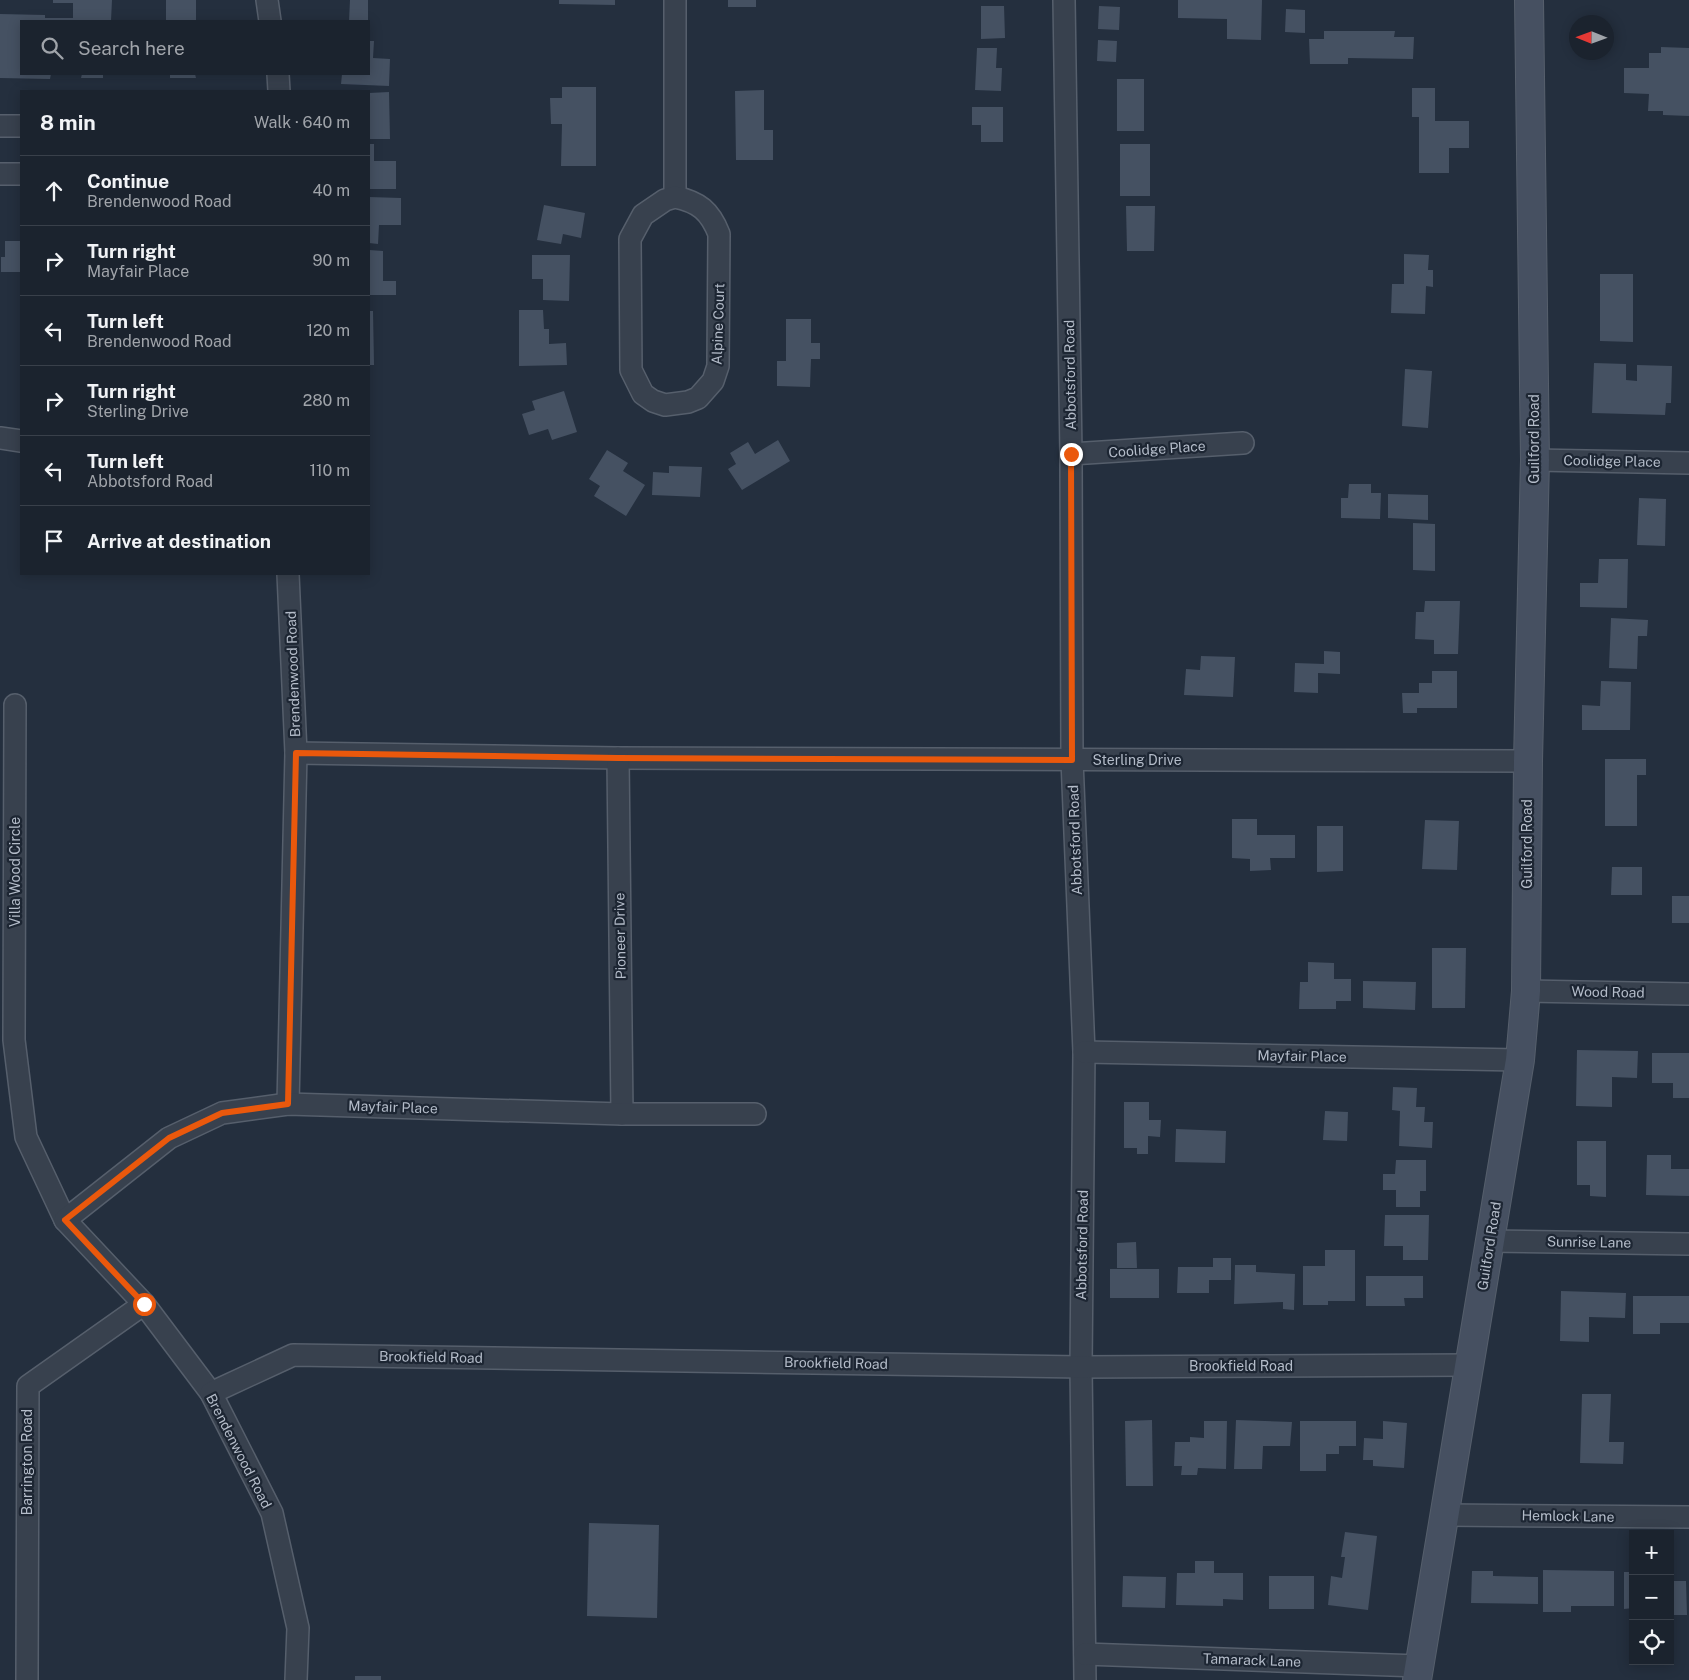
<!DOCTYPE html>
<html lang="en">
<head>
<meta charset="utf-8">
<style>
  :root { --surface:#1b232e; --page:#282f3a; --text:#f1f3f6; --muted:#a0a4aa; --line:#39404a }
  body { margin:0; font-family:"Public Sans",sans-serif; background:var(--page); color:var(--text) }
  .controls { position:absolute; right:15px; bottom:15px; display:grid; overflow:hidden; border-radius:0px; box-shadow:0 2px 12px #0003 }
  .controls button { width:45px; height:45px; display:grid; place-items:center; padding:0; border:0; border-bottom:1px solid var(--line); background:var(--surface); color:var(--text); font:25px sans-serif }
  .compass { position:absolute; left:1569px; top:15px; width:45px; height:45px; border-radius:50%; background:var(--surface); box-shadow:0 2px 12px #0003; rotate:271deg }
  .stop { position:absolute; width:15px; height:15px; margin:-11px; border:4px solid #ea580c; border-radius:50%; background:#fff }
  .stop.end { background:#ea580c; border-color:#fff; box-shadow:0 1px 5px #0008 }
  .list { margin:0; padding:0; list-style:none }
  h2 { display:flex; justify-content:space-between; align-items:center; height:65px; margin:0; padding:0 20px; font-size:21px }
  h2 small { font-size:16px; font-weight:400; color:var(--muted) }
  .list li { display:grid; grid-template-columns:32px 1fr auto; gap:15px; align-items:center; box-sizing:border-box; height:70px; padding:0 20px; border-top:1px solid var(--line) }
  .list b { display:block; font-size:19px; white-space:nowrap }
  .list p { margin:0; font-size:16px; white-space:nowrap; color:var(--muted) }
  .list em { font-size:16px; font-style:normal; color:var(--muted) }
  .icon { flex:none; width:28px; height:28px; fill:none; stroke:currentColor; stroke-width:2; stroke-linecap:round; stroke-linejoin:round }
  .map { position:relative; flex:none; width:1689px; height:1680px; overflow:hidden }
  .search { position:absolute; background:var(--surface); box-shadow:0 2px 12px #0003; left:20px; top:20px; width:350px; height:55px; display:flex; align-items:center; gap:12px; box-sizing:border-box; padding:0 18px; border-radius:0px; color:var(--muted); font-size:19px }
  .panel { position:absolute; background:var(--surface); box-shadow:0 2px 12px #0003; left:20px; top:90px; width:350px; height:485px; border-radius:0px }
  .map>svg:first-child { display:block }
  .building { fill:#455162 }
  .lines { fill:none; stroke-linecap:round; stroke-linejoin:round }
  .street-casing { stroke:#565f6c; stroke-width:24 }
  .secondary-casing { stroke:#565f6c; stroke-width:30 }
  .street { stroke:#38414e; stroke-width:21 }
  .secondary { stroke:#465061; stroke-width:28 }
  .route { stroke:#ea580c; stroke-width:6 }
  .labels { text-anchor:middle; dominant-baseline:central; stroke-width:4.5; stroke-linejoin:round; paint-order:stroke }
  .street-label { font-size:14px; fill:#b4bcc9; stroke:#1d2633 }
</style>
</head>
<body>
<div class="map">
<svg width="1689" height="1680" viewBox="0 0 1689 1680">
  <rect width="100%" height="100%" fill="#242f3e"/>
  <!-- building -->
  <g class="building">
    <polygon points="53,0 112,0 111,21 21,21 21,74 51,74 50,79 0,78 0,14 45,15 45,18 73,18 73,3 53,3"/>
    <rect x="166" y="0" width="30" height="20"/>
    <polygon points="350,0 368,0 368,21 349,21"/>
    <polygon points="559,0 615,0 615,5 559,4"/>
    <rect x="728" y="0" width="28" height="7"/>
    <polygon points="1178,0 1262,0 1261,40 1227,39 1227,19 1178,18"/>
    <polygon points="981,6 1004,6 1005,38 981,39"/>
    <polygon points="1099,6 1120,7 1119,30 1098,29"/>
    <polygon points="1286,9 1305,10 1305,33 1285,32"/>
    <polygon points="1324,31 1395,31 1394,37 1414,37 1413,59 1348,58 1348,64 1310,64 1309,39 1324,39"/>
    <polygon points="1098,40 1117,41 1116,62 1097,61"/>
    <polygon points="369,41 374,41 373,58 390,59 389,86 341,84 342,74 369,74"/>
    <polygon points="1661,47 1689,48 1689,116 1663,115 1663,111 1648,111 1649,94 1624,93 1624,68 1649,68 1649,53 1661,53"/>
    <polygon points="977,48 997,48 996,68 1002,68 1001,91 975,90"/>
    <polygon points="82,74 103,74 103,78 81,78"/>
    <polygon points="170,74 195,74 196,78 170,78"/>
    <rect x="1117" y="79" width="27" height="52"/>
    <polygon points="562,87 596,87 596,166 561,166 562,124 551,124 550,98 562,98"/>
    <polygon points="1412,88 1435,88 1435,121 1469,121 1469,148 1449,148 1449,173 1419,173 1419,117 1412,117"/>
    <polygon points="764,90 764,130 773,130 773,160 736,160 735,91"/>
    <polygon points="389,92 390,139 369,139 369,93"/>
    <polygon points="972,107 1003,107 1003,142 981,142 981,125 972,125"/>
    <polygon points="369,144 374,144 374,161 396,161 396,189 369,189"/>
    <rect x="1120" y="144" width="30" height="52"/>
    <polygon points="369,197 401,198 401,225 379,225 378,244 369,243"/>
    <polygon points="544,205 585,213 581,238 563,234 561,244 537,240"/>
    <polygon points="1126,206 1155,206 1154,251 1127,251"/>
    <polygon points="5,241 21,241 21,272 1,272 1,257 5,257"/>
    <polygon points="369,250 383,251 383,281 396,281 396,295 369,295"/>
    <polygon points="1404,254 1429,255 1428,270 1433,270 1433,287 1426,286 1425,314 1391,313 1392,284 1404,284"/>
    <polygon points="532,255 570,255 569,301 543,300 543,279 532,279"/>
    <polygon points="1600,274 1633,274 1633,342 1600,341"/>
    <polygon points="519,310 543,310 544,329 549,329 549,344 566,343 567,365 519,366"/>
    <polygon points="369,311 373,311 374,365 369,365"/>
    <polygon points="786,319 811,319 811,343 820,343 820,359 811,359 810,387 777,386 777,361 786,361"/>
    <polygon points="1594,363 1626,364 1626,380 1637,381 1637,365 1672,366 1671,403 1666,403 1665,415 1592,413"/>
    <polygon points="1405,369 1432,371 1428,428 1402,426"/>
    <polygon points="564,391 577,432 552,440 548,429 529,435 522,414 535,410 532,401"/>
    <polygon points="778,440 790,461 742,490 728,469 736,464 730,453 748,442 755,454"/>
    <polygon points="607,450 628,463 623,471 645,485 626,516 594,496 600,486 589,479"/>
    <polygon points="669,466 702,467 700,497 652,495 653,472 669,473"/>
    <polygon points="1349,484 1371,484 1371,493 1381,493 1380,519 1341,518 1341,498 1348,498"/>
    <polygon points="1388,494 1428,495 1428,520 1388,518"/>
    <polygon points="1639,498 1666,499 1665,546 1637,545"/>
    <polygon points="1413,523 1435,524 1435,571 1413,570"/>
    <polygon points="1599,559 1628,559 1627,608 1580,607 1580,583 1598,583"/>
    <polygon points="1425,601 1460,601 1458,654 1434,654 1434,640 1415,639 1416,612 1424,612"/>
    <polygon points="1611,618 1648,620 1647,636 1638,636 1637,669 1609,668"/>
    <polygon points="1324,651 1340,652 1340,674 1318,673 1318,693 1294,692 1295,663 1324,664"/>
    <polygon points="1201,656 1235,657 1233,697 1184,695 1186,669 1200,670"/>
    <polygon points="1432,671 1457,671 1457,708 1417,708 1417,713 1403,713 1402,693 1419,693 1419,683 1432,683"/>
    <polygon points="1601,681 1631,682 1630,730 1582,730 1582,705 1600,706"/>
    <polygon points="1605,759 1646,759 1646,775 1637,775 1637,826 1605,826"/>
    <polygon points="1232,819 1257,819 1257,835 1295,835 1295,858 1270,858 1271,870 1250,871 1250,859 1232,858"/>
    <polygon points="1425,820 1459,821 1457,870 1422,869"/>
    <polygon points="1317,826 1343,826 1343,871 1317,872"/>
    <polygon points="1612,867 1642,867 1642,895 1611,895"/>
    <rect x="1672" y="896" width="17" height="27"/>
    <polygon points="1432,948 1466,948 1465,1008 1432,1008"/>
    <polygon points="1308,962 1334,963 1334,979 1351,979 1351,1001 1336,1001 1336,1009 1299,1009 1300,982 1308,982"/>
    <polygon points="1363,981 1416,982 1415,1010 1363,1008"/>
    <polygon points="1577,1050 1638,1051 1637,1078 1612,1077 1612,1107 1576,1106"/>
    <polygon points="1652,1053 1689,1053 1689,1098 1673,1098 1673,1083 1652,1083"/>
    <polygon points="1393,1087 1417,1088 1416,1107 1425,1107 1424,1122 1433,1122 1432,1148 1399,1146 1400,1111 1392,1110"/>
    <polygon points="1124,1102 1149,1102 1149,1120 1161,1120 1160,1137 1148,1136 1148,1154 1137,1154 1137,1148 1124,1148"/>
    <polygon points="1325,1111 1348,1112 1347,1141 1323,1140"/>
    <polygon points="1176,1129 1226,1131 1225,1163 1175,1162"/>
    <polygon points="1577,1141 1606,1141 1606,1197 1590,1196 1590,1185 1577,1185"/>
    <polygon points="1647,1155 1671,1155 1671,1169 1689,1169 1689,1196 1646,1195"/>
    <polygon points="1396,1160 1426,1160 1426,1191 1420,1191 1420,1207 1396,1207 1396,1190 1383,1190 1383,1174 1395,1174"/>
    <polygon points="1385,1215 1429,1215 1428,1260 1403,1260 1403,1246 1384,1246"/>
    <polygon points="1136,1242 1137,1268 1117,1268 1117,1243"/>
    <polygon points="1325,1250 1355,1250 1355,1301 1328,1301 1328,1305 1303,1305 1303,1266 1325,1266"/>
    <polygon points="1213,1258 1231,1258 1231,1280 1209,1280 1209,1293 1177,1293 1178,1267 1213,1267"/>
    <polygon points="1235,1265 1256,1265 1256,1272 1295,1274 1294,1310 1283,1309 1283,1302 1234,1304"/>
    <rect x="1110" y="1269" width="49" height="29"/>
    <polygon points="1366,1276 1423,1276 1423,1298 1404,1298 1405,1306 1366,1306"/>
    <polygon points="1561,1291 1626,1293 1625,1318 1589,1317 1589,1342 1560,1341"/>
    <polygon points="1633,1296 1689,1296 1689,1323 1660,1323 1660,1334 1633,1334"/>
    <polygon points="1582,1394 1611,1394 1609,1442 1624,1442 1623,1464 1580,1463"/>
    <polygon points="1152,1420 1153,1486 1126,1486 1125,1421"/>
    <polygon points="1236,1420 1292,1422 1290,1446 1263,1446 1262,1469 1234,1469"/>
    <polygon points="1204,1421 1227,1421 1226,1469 1198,1468 1197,1475 1181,1475 1182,1466 1174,1466 1175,1442 1190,1442 1190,1437 1204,1438"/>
    <polygon points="1300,1421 1356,1421 1356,1446 1339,1446 1339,1454 1326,1454 1326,1471 1300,1471"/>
    <polygon points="1383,1421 1407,1423 1404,1468 1373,1466 1373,1460 1363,1460 1364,1438 1383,1439"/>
    <polygon points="589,1523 659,1525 657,1618 587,1616"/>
    <polygon points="1345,1532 1377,1536 1368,1610 1328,1605 1331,1576 1342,1578 1345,1557 1341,1557"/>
    <polygon points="1195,1561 1214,1561 1214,1573 1243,1573 1243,1600 1223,1599 1223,1606 1176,1605 1177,1573 1195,1573"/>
    <polygon points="1543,1570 1614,1571 1614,1606 1571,1606 1571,1612 1543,1612"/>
    <polygon points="1472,1571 1493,1571 1493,1576 1538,1577 1538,1604 1471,1603"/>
    <polygon points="1624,1572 1633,1572 1633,1608 1624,1609"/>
    <polygon points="1123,1576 1166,1577 1165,1608 1122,1607"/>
    <rect x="1269" y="1576" width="45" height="33"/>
    <polygon points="1670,1581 1686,1581 1687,1615 1670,1615"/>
    <rect x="355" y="1676" width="26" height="4"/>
  </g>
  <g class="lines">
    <!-- street casing -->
    <g class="street-casing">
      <g id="street">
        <polyline points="267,0 270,21"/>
        <polyline points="675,0 675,197"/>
        <polyline points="1064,0 1071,454 1072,760 1084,1052 1081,1367 1085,1680"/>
        <polyline points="278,74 279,91"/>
        <polyline points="0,126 21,126"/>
        <polyline points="0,174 21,174"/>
        <path d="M 675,197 C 699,202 710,211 719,234 L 718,366 L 713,381 L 698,398 L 688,402 L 665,405 L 653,401 L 643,394 L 631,370 L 630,239 L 643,215 L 665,200 Z"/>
        <polyline points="0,438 21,441"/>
        <polyline points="1071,454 1243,443"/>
        <polyline points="1535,460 1689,463"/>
        <polyline points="15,705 14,1040 26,1137 65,1220 144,1304 211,1393 272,1513 298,1628 296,1680"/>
        <polyline points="296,753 618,758 1528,761"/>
        <polyline points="618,758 622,1114"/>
        <polyline points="1526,991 1689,994"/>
        <polyline points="1084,1052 1520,1060"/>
        <polyline points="288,1104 296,753 288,574"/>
        <polyline points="65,1220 169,1138 222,1113 288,1104 622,1114 755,1114"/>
        <polyline points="1489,1241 1689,1244"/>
        <polyline points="211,1393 293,1355 1081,1367 1470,1365"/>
        <polyline points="1446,1515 1689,1517"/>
        <polyline points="1085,1654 1419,1666"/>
        <polyline points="27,1680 28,1386 144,1304"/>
      </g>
    </g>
    <!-- secondary casing -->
    <g class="secondary-casing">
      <polyline id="secondary" points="1417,1680 1520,1060 1526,991 1528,761 1535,460 1529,0"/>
    </g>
    <!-- street -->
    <use href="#street" class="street"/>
    <!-- secondary -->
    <use href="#secondary" class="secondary"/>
  </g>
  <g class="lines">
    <!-- route -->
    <polyline class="route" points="144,1304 65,1220 169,1138 222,1113 288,1104 296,753 618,758 1072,760 1071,454"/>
  </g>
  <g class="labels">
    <!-- street labels -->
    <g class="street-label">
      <text transform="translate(718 324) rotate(-88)">Alpine Court</text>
      <text transform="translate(1070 375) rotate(-91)">Abbotsford Road</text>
      <text transform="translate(1534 439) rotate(-90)">Guilford Road</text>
      <text transform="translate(1157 449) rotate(-4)">Coolidge Place</text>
      <text transform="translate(1612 461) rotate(1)">Coolidge Place</text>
      <text transform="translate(293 674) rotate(-92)">Brendenwood Road</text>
      <text x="1137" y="760">Sterling Drive</text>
      <text transform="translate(1075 840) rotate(-92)">Abbotsford Road</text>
      <text transform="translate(1527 844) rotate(-90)">Guilford Road</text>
      <text transform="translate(15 872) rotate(-90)">Villa Wood Circle</text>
      <text transform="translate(620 936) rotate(-91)">Pioneer Drive</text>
      <text transform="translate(1608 992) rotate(1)">Wood Road</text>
      <text transform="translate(1302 1056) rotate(1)">Mayfair Place</text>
      <text transform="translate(393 1107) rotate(2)">Mayfair Place</text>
      <text transform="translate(1589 1242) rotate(1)">Sunrise Lane</text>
      <text transform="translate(1082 1245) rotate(-89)">Abbotsford Road</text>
      <text transform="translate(1489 1246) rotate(-81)">Guilford Road</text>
      <text transform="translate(431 1357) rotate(1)">Brookfield Road</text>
      <text transform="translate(836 1363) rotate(1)">Brookfield Road</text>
      <text x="1241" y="1366">Brookfield Road</text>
      <text transform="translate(239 1451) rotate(63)">Brendenwood Road</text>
      <text transform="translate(27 1462) rotate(-90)">Barrington Road</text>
      <text transform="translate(1568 1516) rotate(1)">Hemlock Lane</text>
      <text transform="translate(1252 1660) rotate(2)">Tamarack Lane</text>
    </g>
  </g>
</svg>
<div class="controls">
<button>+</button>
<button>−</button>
<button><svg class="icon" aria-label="locate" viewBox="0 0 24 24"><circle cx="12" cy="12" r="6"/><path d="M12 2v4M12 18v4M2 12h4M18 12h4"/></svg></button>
</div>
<svg class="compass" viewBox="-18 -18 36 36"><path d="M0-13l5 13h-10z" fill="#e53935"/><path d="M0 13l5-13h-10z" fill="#a0a4aa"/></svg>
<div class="stop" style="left:144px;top:1304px"></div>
<div class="stop end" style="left:1071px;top:454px"></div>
<div class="search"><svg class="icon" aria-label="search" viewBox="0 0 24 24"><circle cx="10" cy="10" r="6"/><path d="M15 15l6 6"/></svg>Search here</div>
<section class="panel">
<h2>8 min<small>Walk · 640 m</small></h2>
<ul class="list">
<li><svg class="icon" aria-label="ahead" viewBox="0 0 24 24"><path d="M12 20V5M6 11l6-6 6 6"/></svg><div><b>Continue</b><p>Brendenwood Road</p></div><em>40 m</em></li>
<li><svg class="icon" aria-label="right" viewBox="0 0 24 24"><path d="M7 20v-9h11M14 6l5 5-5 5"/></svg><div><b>Turn right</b><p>Mayfair Place</p></div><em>90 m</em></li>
<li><svg class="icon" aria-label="left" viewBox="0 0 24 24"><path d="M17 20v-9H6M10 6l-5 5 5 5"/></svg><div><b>Turn left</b><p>Brendenwood Road</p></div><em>120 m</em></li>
<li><svg class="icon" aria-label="right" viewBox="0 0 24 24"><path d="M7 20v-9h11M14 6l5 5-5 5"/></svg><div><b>Turn right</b><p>Sterling Drive</p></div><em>280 m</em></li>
<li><svg class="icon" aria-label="left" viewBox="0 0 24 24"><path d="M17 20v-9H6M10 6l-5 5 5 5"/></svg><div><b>Turn left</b><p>Abbotsford Road</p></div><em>110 m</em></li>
<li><svg class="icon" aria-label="arrive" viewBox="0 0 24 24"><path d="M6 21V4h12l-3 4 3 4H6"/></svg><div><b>Arrive at destination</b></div></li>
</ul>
</section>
</div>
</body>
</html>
